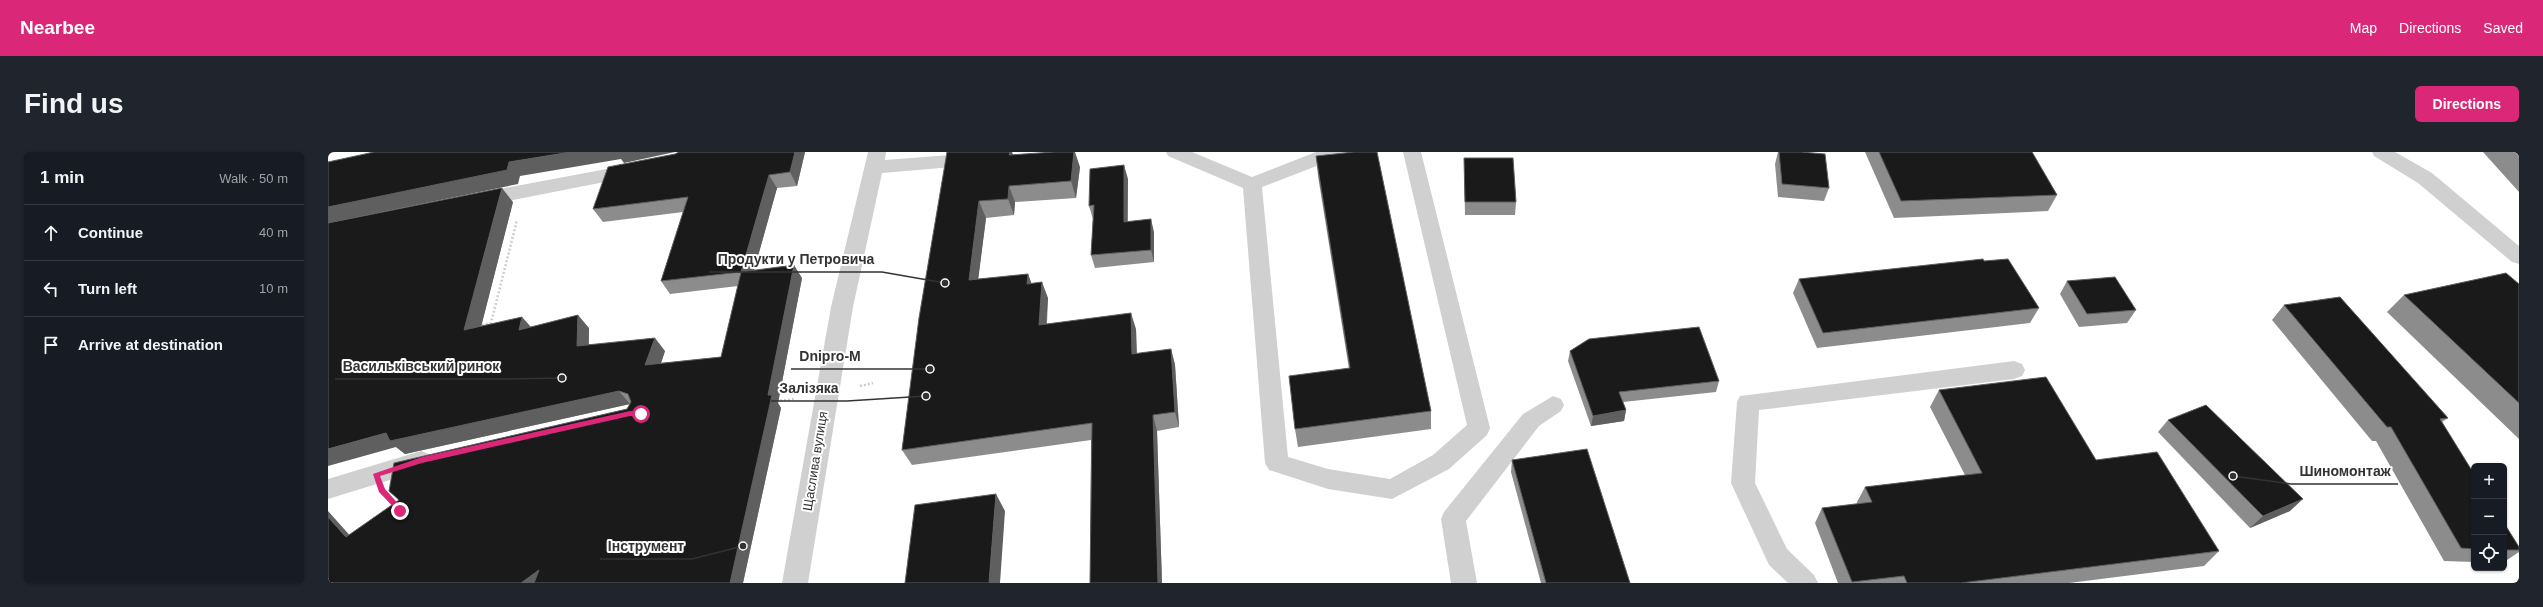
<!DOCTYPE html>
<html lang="en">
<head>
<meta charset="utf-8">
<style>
  :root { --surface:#171b24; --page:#20242c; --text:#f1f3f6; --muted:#9ea1a6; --line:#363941; --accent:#db2777 }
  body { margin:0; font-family:Helvetica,sans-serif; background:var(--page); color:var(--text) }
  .controls { position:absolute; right:12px; bottom:12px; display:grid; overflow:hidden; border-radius:6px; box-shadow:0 1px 3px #0004 }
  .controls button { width:36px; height:36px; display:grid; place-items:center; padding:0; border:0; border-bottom:1px solid var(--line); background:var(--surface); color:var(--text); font:20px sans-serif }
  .stop { position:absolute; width:12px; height:12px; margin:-9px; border:3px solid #db2777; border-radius:50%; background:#fff }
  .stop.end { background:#db2777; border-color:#fff; box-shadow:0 1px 4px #0008 }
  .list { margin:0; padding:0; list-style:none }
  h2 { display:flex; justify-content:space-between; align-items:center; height:52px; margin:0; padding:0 16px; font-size:17px }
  h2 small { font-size:13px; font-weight:400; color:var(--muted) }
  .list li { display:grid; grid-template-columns:26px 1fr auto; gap:12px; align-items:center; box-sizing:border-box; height:56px; padding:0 16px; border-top:1px solid var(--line) }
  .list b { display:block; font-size:15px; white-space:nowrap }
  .list em { font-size:13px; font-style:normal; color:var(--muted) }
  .icon { flex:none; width:22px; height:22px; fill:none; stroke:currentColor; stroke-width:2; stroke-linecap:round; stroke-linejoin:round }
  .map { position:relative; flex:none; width:2191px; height:431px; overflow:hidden; border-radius:6px }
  header { display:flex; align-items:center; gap:24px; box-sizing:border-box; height:56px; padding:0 20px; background:var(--accent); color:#fff }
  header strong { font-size:19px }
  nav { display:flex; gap:22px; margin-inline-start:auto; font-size:14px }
  .intro { display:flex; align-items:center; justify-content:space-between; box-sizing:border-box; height:96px; padding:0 24px }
  h1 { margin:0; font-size:28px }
  .button { padding:10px 18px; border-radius:6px; background:var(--accent); color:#fff; font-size:14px; font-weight:700 }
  main { display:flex; gap:24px; padding:0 24px }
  aside { flex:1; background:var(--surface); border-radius:6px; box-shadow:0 1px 3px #0004 }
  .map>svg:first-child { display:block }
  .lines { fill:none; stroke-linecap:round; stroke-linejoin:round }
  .path { stroke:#cdcdcd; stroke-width:2.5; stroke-dasharray:2 2; stroke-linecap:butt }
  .minor { fill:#d0d0d0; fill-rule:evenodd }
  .wall { fill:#8c8c8c }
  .shaded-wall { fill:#5f5f5f }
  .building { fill:#1a1a1a; stroke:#5f5f5f }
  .route { fill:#db2777 }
  .labels { text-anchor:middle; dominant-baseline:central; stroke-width:4; stroke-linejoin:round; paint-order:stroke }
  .street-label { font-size:13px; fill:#333; stroke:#fff }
  .leader { fill:none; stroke:#333; stroke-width:1.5 }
  .callout-dot { fill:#333; stroke:#fff; stroke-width:1.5 }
  .callout-label { font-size:14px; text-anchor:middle; font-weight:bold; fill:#333; stroke:#fff; stroke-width:4; stroke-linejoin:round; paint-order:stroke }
</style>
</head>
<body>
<header>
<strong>Nearbee</strong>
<nav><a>Map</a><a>Directions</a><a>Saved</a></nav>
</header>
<div class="intro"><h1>Find us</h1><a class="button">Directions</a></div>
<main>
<aside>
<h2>1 min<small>Walk · 50 m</small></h2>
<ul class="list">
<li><svg class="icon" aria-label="ahead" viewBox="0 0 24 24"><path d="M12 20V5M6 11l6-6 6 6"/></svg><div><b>Continue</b></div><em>40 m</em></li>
<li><svg class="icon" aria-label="left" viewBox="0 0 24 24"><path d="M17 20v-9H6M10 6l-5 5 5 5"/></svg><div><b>Turn left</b></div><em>10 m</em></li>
<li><svg class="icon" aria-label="arrive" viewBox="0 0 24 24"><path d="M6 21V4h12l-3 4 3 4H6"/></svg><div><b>Arrive at destination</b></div></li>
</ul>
</aside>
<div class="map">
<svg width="2191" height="431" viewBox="0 0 2191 431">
  <rect width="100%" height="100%" fill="#fff"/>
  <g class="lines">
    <!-- path -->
    <g class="path">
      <polyline points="150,174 163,171 189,68"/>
      <polyline points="532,234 545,231"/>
      <polyline points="448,249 466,247"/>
    </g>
    <!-- minor -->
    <g class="minor">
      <polygon points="540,0 558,0 557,8 648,1 655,3 657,7 655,11 648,13 554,21 525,155 480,431 454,431 503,155"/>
      <polygon points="838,0 864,0 924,25 988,0 1035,0 1033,4 1004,8 934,35 960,305 1000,317 1062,327 1105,303 1139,273 1075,0 1093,0 1162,276 1159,283 1121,317 1064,347 1000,337 941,318 937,311 915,36 840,4"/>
      <polygon points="2044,0 2067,0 2104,21 2191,94 2191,112 2184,110 2090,31 2046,4"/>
      <polygon points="305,12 312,13 315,18 312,23 150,55 143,53 140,48 143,43 150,41"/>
      <polygon points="1686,209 1694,212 1697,218 1694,224 1686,227 1431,258 1427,331 1459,397 1486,423 1490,431 1460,431 1441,413 1403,331 1409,250 1412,244"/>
      <polygon points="1225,244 1233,247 1236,253 1233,259 1211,274 1138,369 1149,431 1123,431 1113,367 1116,360 1195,262"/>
      <polygon points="93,299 101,302 105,309 101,316 0,347 0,327"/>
    </g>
  </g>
  <!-- wall -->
  <g class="wall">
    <polygon points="477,0 469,34 449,36 426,118 474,126 450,251 453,256 415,431 0,431 21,383 299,257 302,252 77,302 68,295 185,50 153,174 194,165 203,175 261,176 261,192 337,199 333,211 393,205 410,134 342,142 333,129 355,60 275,70 265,57"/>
    <polygon points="619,0 684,0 685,3 752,15 748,46 687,50 686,63 658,66 650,127 700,122 703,131 720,146 719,172 808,177 809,202 843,197 847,213 851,275 829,279 834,431 762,431 763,288 584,313 574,298"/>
    <polygon points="1450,0 1473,0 1501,36 1496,49 1450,45 1447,12"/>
    <polygon points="1537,0 1704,0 1729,43 1720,59 1566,66"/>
    <polygon points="2155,0 2191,0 2191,40"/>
    <polygon points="988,4 1103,259 1103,277 970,295 967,277 1021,217 990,24"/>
    <polygon points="1136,6 1188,50 1187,63 1137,63"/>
    <polygon points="800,27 800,70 826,80 826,110 767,116 763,103 765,67 761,54"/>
    <polygon points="1656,109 1711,156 1702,171 1489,196 1465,141 1471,127"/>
    <polygon points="1739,129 1808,158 1799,171 1751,175 1732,142"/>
    <polygon points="2191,132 2191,287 2059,160 2076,143"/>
    <polygon points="1956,153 2120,266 2114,270 2146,322 2146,410 2116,409 2048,289 2044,289 1944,168"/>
    <polygon points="1242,199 1391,229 1388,240 1295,250 1298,258 1296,269 1263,274 1240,209"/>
    <polygon points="1611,238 1768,308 1891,399 1876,414 1741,431 1510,431 1487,371 1494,356 1529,352 1529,350 1537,335 1637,323 1602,255"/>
    <polygon points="1840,268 1962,359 1922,376 1830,280"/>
    <polygon points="1184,308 1302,431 1213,431 1183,320"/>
    <polygon points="2176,371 2191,395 2191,400 2176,410"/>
  </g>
  <!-- shaded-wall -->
  <g class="shaded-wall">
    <polygon points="243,0 347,0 296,11 293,7 192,24 190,32 0,71 0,55 181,10"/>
    <polygon points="467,0 477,0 469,34 462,20"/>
    <polygon points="682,0 684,0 688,12 681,3"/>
    <polygon points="746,0 747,0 752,15 748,46 743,29"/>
    <polygon points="796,13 800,27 799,83 796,70"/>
    <polygon points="441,23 449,36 422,133 413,120"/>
    <polygon points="681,34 687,50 686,63 680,47"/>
    <polygon points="174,36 185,50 149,191 136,178"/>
    <polygon points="651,49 658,66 648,145 641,128"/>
    <polygon points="823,67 826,80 826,110 823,98"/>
    <polygon points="466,113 474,126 450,251 453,256 415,431 402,431"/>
    <polygon points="700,122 706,138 699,132"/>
    <polygon points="714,130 720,146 717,189 711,173"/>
    <polygon points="803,161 808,177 809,218 804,202"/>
    <polygon points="250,163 261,176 260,207 249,194"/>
    <polygon points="194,165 206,179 191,178"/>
    <polygon points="327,186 337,199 328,226 317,213"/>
    <polygon points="843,197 847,213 851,275 847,260"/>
    <polygon points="291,239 302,252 77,302 68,295 0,314 0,297 58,281"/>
    <polygon points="1298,258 1296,269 1263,274 1265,264"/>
    <polygon points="825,263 829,279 834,431 830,431"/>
    <polygon points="668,342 677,359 672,431 661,431"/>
    <polygon points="1975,347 1962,359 1922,376 1935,364"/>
    <polygon points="0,359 34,397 18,385 0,365"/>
    <polygon points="211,418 222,431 193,431"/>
  </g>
  <!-- building -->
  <g class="building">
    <polygon points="46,0 243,0 181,10 179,18 0,55 0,10"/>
    <polygon points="351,0 467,0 462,20 441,23 413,120 333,129 360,45 265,57 280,15 347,2"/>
    <polygon points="619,0 682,0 681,3 726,0 746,0 743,29 681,34 680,47 651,49 641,128 700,122 699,132 714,130 711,173 803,161 804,202 843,197 847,260 825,263 830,431 762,431 764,271 574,298 591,166"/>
    <polygon points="1026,0 1049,0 1103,259 967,277 961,224 1022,216 988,4"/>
    <polygon points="1451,0 1473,0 1497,2 1501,36 1454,32"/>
    <polygon points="1551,0 1704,0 1729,43 1573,49"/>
    <polygon points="1136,6 1185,6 1188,50 1137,50"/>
    <polygon points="796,13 796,70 823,67 823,98 763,103 766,53 761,54 762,17"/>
    <polygon points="174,36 136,178 194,165 191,178 250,163 249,194 327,186 317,213 393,205 413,120 466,113 440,243 444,243 402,431 206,431 211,418 193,431 0,431 0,365 18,385 71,348 61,339 66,311 299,257 303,250 300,242 291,239 62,289 58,281 0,297 0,71"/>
    <polygon points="1655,107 1656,109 1680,107 1711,156 1495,181 1471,127"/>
    <polygon points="2178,121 2191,132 2191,251 2076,143"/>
    <polygon points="1787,125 1808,158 1759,162 1739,129"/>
    <polygon points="2012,145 2120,266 2112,267 2146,322 2146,397 2133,396 2063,275 2059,275 1956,153"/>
    <polygon points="1371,175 1391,229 1291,240 1298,258 1265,264 1242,199 1261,187"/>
    <polygon points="1718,225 1768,308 1829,300 1891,399 1633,431 1579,431 1576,424 1524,430 1494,356 1544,350 1537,335 1654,321 1611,238"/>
    <polygon points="1878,253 1975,347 1935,364 1840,268"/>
    <polygon points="1259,297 1302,431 1218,431 1184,308"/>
    <polygon points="668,342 661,431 577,431 587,353"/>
    <polygon points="2176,371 2191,395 2191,398 2176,398"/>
  </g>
  <!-- route -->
  <polygon class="route" points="302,259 313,260 316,262 313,265 302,264 94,311 52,324 57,337 75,357 76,359 72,362 51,340 45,322 94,305"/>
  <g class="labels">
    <!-- street labels -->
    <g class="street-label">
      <text transform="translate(487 309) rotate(-81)">Щаслива вулиця</text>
    </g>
  </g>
  <!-- callouts -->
  <path class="leader" d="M617 131L554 120H381M602 217L541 217H463M234 226L180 227H7M598 244L519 249H443M1905 324L1963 332H2070M415 394L364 407H272"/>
  <g class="callout-dot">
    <circle cx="617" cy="131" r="4"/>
    <circle cx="602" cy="217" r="4"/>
    <circle cx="234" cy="226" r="4"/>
    <circle cx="598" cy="244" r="4"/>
    <circle cx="1905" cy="324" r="4"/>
    <circle cx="415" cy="394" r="4"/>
  </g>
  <g class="callout-label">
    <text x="468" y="112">Продукти у Петровича</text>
    <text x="502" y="209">Dnipro-M</text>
    <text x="93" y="219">Васильківський ринок</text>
    <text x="481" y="241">Залізяка</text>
    <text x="2017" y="324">Шиномонтаж</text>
    <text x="318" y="399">Інструмент</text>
  </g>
</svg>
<div class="controls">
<button>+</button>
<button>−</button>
<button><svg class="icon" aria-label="locate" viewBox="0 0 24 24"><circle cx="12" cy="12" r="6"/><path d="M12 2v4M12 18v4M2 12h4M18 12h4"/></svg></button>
</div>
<div class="stop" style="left:313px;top:262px"></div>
<div class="stop end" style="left:72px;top:359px"></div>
</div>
</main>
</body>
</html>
